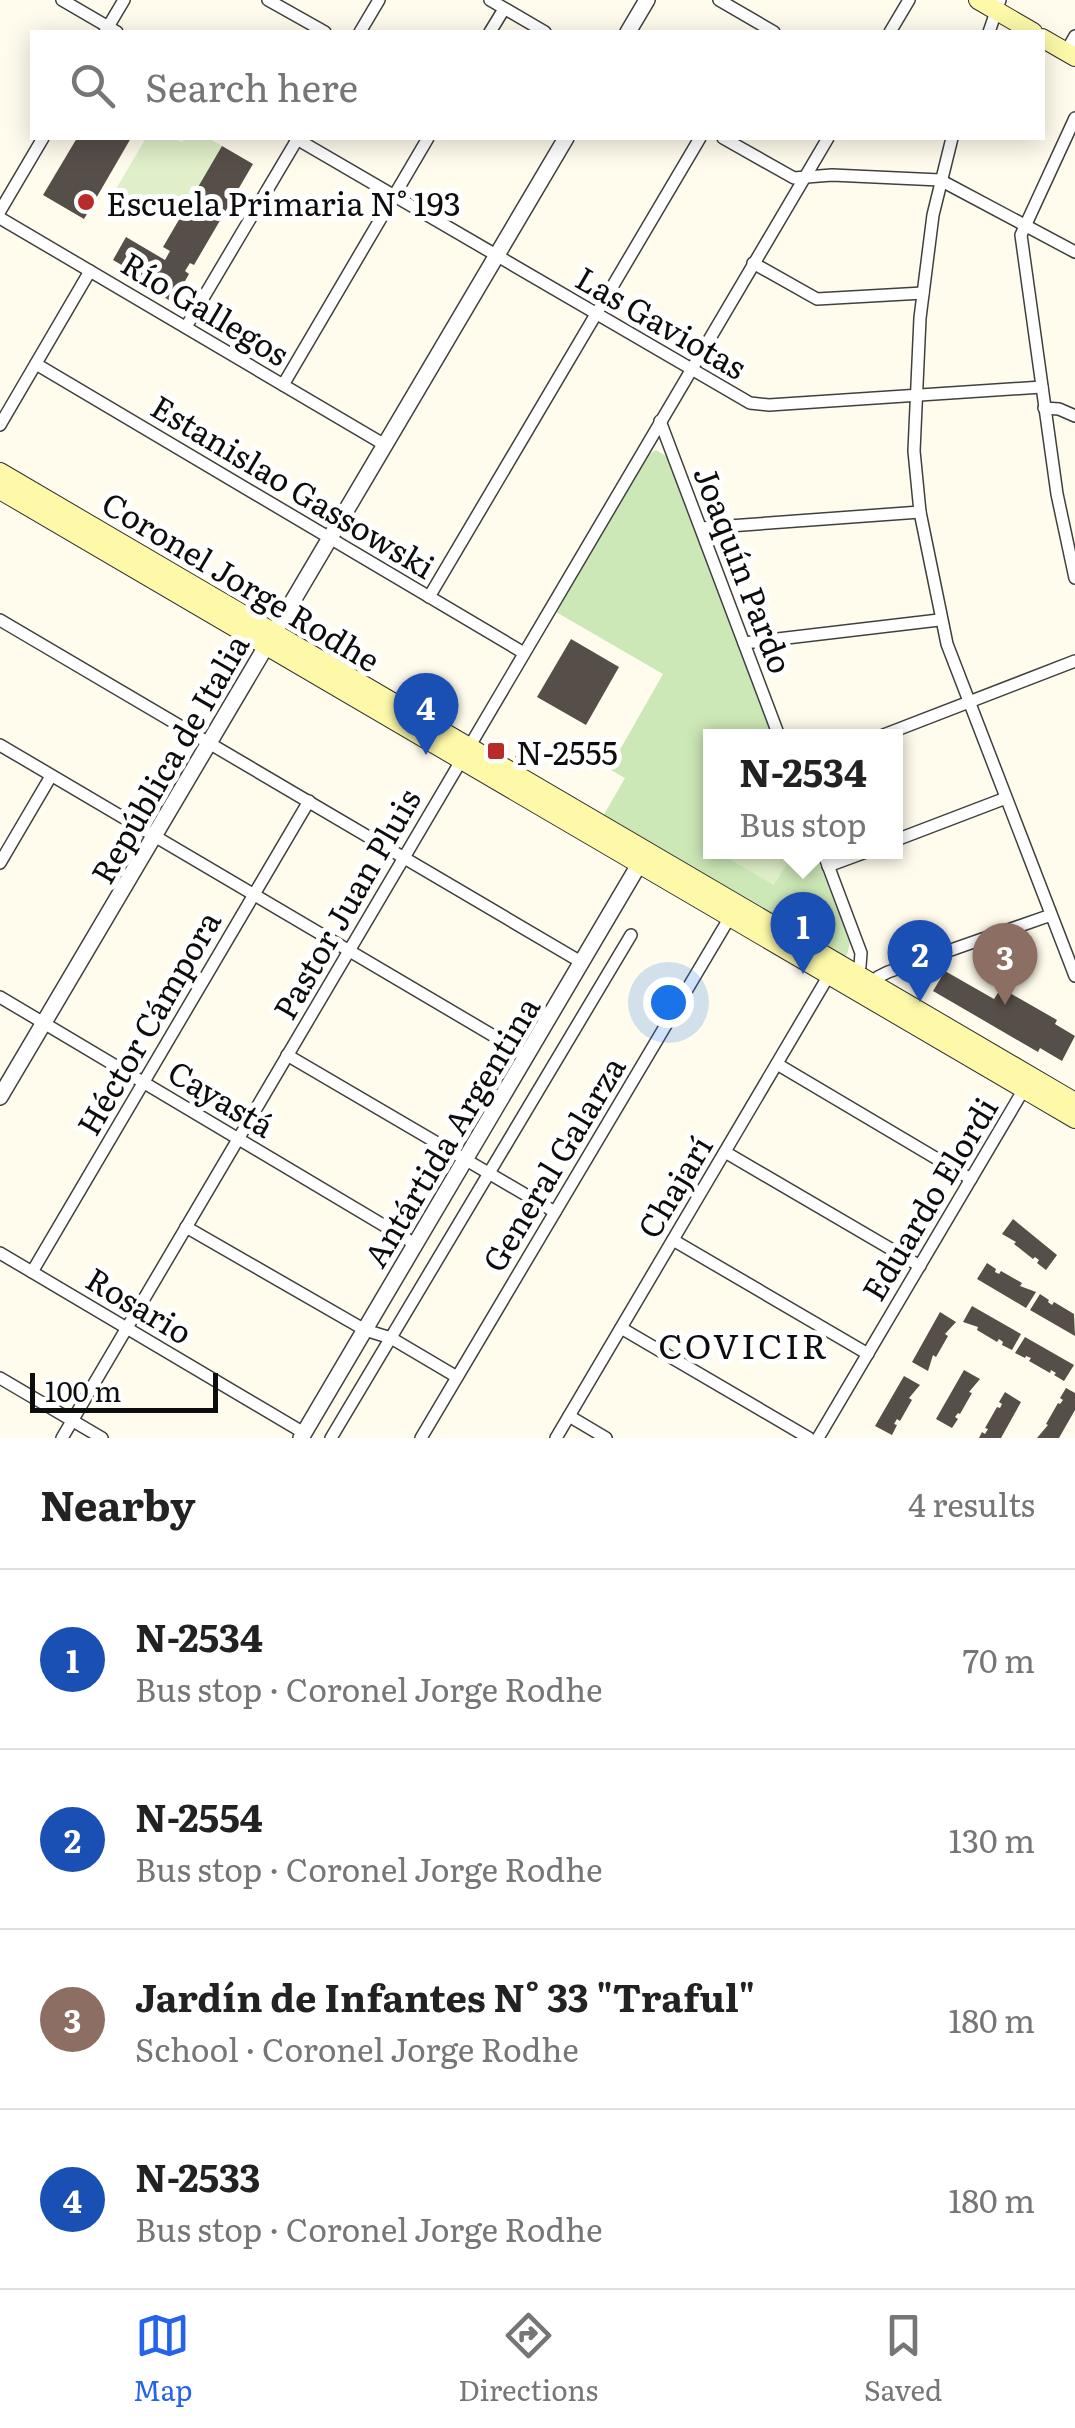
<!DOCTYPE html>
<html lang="en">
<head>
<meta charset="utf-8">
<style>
  :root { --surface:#fff; --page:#f6f6f6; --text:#222; --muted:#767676; --line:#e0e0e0; --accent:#2563eb }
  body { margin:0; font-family:Literata,serif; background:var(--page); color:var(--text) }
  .scale { position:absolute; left:30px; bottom:25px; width:188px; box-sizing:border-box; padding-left:10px; border:5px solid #0d0d0d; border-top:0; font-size:28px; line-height:35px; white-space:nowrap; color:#0d0d0d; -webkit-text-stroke:8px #fff; paint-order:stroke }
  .you { position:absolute; left:668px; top:1002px; width:35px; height:35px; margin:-25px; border:8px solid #fff; border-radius:50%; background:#1a73e8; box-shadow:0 0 0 15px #1a73e833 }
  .badge { display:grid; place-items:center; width:65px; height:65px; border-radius:50%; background:var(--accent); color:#fff; font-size:32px; font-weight:700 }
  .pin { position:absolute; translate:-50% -82px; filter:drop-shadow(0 2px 5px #0008) }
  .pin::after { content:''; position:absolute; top:52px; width:35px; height:30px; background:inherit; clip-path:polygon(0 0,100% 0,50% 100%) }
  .popup { position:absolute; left:703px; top:729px; width:200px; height:130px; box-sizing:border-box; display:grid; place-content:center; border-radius:0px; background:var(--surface); filter:drop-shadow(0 2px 8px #0005); font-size:32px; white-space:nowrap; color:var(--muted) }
  .popup b { font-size:38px; color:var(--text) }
  .popup::after { content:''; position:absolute; left:50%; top:100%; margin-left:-20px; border:20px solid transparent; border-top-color:var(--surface) }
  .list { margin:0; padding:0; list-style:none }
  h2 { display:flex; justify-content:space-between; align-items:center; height:130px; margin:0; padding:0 40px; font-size:42px }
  h2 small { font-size:32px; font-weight:400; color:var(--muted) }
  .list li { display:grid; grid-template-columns:65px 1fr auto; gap:30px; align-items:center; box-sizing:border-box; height:180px; padding:0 40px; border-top:2px solid var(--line) }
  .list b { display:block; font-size:38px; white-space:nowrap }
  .list p { margin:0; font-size:32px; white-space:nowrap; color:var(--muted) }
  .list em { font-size:32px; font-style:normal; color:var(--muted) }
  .icon { flex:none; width:55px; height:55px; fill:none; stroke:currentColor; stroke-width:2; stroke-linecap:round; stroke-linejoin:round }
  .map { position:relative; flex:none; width:1075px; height:1438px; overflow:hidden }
  .search { position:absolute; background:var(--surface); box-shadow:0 5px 25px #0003; left:30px; right:30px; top:30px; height:110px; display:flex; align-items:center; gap:25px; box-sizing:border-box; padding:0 35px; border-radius:0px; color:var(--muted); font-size:38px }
  .sheet { height:850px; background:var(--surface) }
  nav { display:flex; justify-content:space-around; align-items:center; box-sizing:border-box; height:140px; border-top:2px solid var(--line); background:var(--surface); font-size:28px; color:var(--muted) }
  nav a { display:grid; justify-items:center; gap:5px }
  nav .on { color:var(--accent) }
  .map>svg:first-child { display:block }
  .green { fill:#cde8b7 }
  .pitch { fill:#dfefc9 }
  .building { fill:#554e49 }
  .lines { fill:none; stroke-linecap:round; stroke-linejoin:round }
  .minor-casing { stroke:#404040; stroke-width:14 }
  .tertiary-casing { stroke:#404040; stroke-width:18 }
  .secondary-casing { stroke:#2f2f2f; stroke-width:20 }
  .minor { stroke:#fff; stroke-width:11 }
  .tertiary { stroke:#fff; stroke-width:15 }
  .secondary { stroke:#fdf9a9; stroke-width:18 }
  .poi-dot { fill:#b92b28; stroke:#fff; stroke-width:4 }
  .labels { text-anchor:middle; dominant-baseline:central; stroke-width:10; stroke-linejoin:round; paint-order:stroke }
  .poi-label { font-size:32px; fill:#0d0d0d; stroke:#fff; text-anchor:start }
  .street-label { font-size:32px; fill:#0d0d0d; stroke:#fff }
  .neighbourhood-label { font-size:35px; letter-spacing:2.5px; fill:#0d0d0d; stroke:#fff }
</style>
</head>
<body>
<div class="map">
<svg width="1075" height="1438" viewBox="0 0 1075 1438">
  <rect width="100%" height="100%" fill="#fffced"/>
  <!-- green -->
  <polygon class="green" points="656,450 666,456 772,736 710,736 710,852 815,852 850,943 847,955 841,957 602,818 625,778 609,769 663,674 556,612 650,454"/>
  <!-- pitch -->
  <g class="pitch">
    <polygon points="146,138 173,138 182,142 185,138 208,138 222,146 181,217 150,198 145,206 116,189"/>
    <polygon points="717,852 794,852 774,885"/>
  </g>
  <!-- building -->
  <g class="building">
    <polygon points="77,138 131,138 84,219 43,195"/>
    <polygon points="222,146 253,164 194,265 190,263 185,271 189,274 176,297 172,295 169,300 147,288 151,282 113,260 126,237 165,260 170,251 163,247"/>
    <polygon points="571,639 619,667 586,725 537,697"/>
    <polygon points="521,747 534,759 531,766 515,757"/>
    <polygon points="945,971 994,999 1001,988 1057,1020 1055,1024 1075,1036 1062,1061 1040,1048 1038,1052 933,991"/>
    <polygon points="1013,1219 1057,1255 1046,1270 1037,1263 1039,1260 1035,1257 1033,1259 1014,1244 1016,1242 1002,1234"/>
    <polygon points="987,1263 996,1269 995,1272 999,1274 1001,1271 1022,1283 1020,1286 1036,1292 1026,1308 977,1279"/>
    <polygon points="1040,1294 1049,1300 1048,1302 1052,1305 1054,1302 1074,1314 1075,1336 1030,1310"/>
    <polygon points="972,1306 1021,1334 1012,1350 1002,1345 1003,1342 999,1339 997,1342 977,1330 978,1327 963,1322"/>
    <polygon points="940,1312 956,1322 945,1334 948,1336 936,1357 933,1355 928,1371 912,1362"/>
    <polygon points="1025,1337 1074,1365 1064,1381 1054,1375 1056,1373 1051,1370 1050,1373 1029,1361 1031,1358 1026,1356 1025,1358 1015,1353"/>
    <polygon points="964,1370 980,1379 969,1392 972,1393 960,1414 958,1413 955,1417 958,1419 952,1428 936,1419"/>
    <polygon points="904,1376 920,1385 909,1398 912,1400 900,1421 897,1419 894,1424 897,1425 892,1435 875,1426"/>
    <polygon points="1066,1388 1075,1393 1075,1410 1059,1438 1037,1438 1048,1425 1046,1424 1058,1403 1060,1404 1063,1400 1060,1398"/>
    <polygon points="1005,1392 1021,1402 1001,1438 979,1438 982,1432 985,1434 988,1429 985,1428 997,1407 1000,1408 1002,1404 999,1402"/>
  </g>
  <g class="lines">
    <!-- minor casing -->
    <g class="minor-casing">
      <g id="minor">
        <polyline points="62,0 117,32"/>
        <polyline points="268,0 325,32"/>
        <polyline points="490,0 545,32"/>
        <polyline points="719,0 774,32"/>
        <polyline points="105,32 124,0"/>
        <polyline points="360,32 379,0"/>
        <polyline points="490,32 504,9"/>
        <polyline points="890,32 909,0"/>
        <polyline points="989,32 1000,0"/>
        <polyline points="1066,52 1075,36"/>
        <polyline points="1075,118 1021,235 1057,494 1075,578"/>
        <polyline points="295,138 750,403 769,405 1042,387"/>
        <polyline points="723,138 794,178 832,175 940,180 1075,252"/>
        <polyline points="952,138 933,215 920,318 914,451 920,512 947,644 1075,976"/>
        <polyline points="0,211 43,138"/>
        <polyline points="0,218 385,445"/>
        <polyline points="753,263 817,299 923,293"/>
        <polyline points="186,327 298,138"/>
        <polyline points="36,364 524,653"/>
        <polyline points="283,385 428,138"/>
        <polyline points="1044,408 1059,409 1075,416"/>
        <polyline points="660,421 779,736"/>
        <polyline points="0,425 90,271"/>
        <polyline points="701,528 920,512"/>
        <polyline points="429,597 700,138"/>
        <polyline points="0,620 581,962"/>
        <polyline points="744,643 939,620"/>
        <polyline points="881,736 1075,661"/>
        <polyline points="0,745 526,1055"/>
        <polyline points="896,840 1006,798"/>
        <polyline points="823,852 861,953 860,966 854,979"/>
        <polyline points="0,863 51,776"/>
        <polyline points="828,866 866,852"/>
        <polyline points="871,987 878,977 888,972 1051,915"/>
        <polyline points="0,997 415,1244"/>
        <polyline points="287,1055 555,1212"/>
        <polyline points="777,1064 971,1179"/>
        <polyline points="725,1152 920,1266"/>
        <polyline points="186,1227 365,1330 391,1338 457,1377"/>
        <polyline points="673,1240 868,1354"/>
        <polyline points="0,1253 304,1433"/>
        <polyline points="32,1272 309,801"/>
        <polyline points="621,1328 809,1438"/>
        <polyline points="0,1378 102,1438"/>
        <polyline points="569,1416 606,1438"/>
        <polyline points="62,1438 828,138"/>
        <polyline points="331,1438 631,935"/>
        <polyline points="421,1438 730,917"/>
        <polyline points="556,1438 832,970"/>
        <polyline points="818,1438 1024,1089"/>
      </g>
    </g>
    <!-- tertiary casing -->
    <g class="tertiary-casing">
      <g id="tertiary">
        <polyline points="628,32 647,0"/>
        <polyline points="0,1097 566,138"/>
        <polyline points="301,1438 644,856"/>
      </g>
    </g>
    <!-- secondary casing -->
    <g class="secondary-casing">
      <g id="secondary">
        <polyline points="978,0 1033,32"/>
        <polyline points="1042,38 1075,57"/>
        <polyline points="0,472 1075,1102"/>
        <polyline points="0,490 1075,1119"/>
      </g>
    </g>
    <!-- minor -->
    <use href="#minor" class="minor"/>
    <!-- tertiary -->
    <use href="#tertiary" class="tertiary"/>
    <!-- secondary -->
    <use href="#secondary" class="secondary"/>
  </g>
  <!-- markers -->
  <g class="poi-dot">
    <circle cx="86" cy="202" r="10"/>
    <rect x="486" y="741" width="20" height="20" rx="5"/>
  </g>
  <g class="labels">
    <!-- poi labels -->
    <g class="poi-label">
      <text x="106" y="202">Escuela Primaria N° 193</text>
      <text x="516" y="751">N-2555</text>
    </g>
    <!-- street labels -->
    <g class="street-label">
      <text transform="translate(206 307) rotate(31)">Río Gallegos</text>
      <text transform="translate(662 321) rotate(30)">Las Gaviotas</text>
      <text transform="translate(294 485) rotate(31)">Estanislao Gassowski</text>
      <text transform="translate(745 569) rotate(69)">Joaquín Pardo</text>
      <text transform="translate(242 580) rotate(31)">Coronel Jorge Rodhe</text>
      <text transform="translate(168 758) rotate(-60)">República de Italia</text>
      <text transform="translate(345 903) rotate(-60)">Pastor Juan Pluis</text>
      <text transform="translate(147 1022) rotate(-60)">Héctor Cámpora</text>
      <text transform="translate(222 1097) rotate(31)">Cayastá</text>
      <text transform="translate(450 1131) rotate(-59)">Antártida Argentina</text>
      <text transform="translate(552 1163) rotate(-59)">General Galarza</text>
      <text transform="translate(673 1186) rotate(-59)">Chajarí</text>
      <text transform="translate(928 1198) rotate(-59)">Eduardo Elordi</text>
      <text transform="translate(140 1304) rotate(31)">Rosario</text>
    </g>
    <!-- neighbourhood labels -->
    <g class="neighbourhood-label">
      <text x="744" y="1344">COVICIR</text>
    </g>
  </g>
</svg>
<div class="scale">100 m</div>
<div class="you"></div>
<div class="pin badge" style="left:803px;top:974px;background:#1a4fb4">1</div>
<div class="popup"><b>N-2534</b>Bus stop</div>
<div class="pin badge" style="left:920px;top:1002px;background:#1a4fb4">2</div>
<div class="pin badge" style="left:1005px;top:1005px;background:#8d6e63">3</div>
<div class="pin badge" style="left:426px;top:755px;background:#1a4fb4">4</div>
<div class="search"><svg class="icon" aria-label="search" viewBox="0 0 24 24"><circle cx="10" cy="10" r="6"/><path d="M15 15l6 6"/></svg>Search here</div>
</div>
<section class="sheet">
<h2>Nearby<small>4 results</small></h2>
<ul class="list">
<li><span class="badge" style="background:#1a4fb4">1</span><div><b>N-2534</b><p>Bus stop · Coronel Jorge Rodhe</p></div><em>70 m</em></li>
<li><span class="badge" style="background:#1a4fb4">2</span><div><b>N-2554</b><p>Bus stop · Coronel Jorge Rodhe</p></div><em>130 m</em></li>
<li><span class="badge" style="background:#8d6e63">3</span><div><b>Jardín de Infantes N° 33 &quot;Traful&quot;</b><p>School · Coronel Jorge Rodhe</p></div><em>180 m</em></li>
<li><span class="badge" style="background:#1a4fb4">4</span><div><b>N-2533</b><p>Bus stop · Coronel Jorge Rodhe</p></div><em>180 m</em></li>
</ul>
</section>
<nav>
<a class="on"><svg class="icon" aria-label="map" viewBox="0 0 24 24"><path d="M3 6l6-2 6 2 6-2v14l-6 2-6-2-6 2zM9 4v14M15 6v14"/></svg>Map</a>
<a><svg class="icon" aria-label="directions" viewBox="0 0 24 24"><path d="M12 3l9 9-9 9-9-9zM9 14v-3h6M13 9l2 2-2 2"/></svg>Directions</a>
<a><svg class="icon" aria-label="saved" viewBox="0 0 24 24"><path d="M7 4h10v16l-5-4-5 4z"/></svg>Saved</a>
</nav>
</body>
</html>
